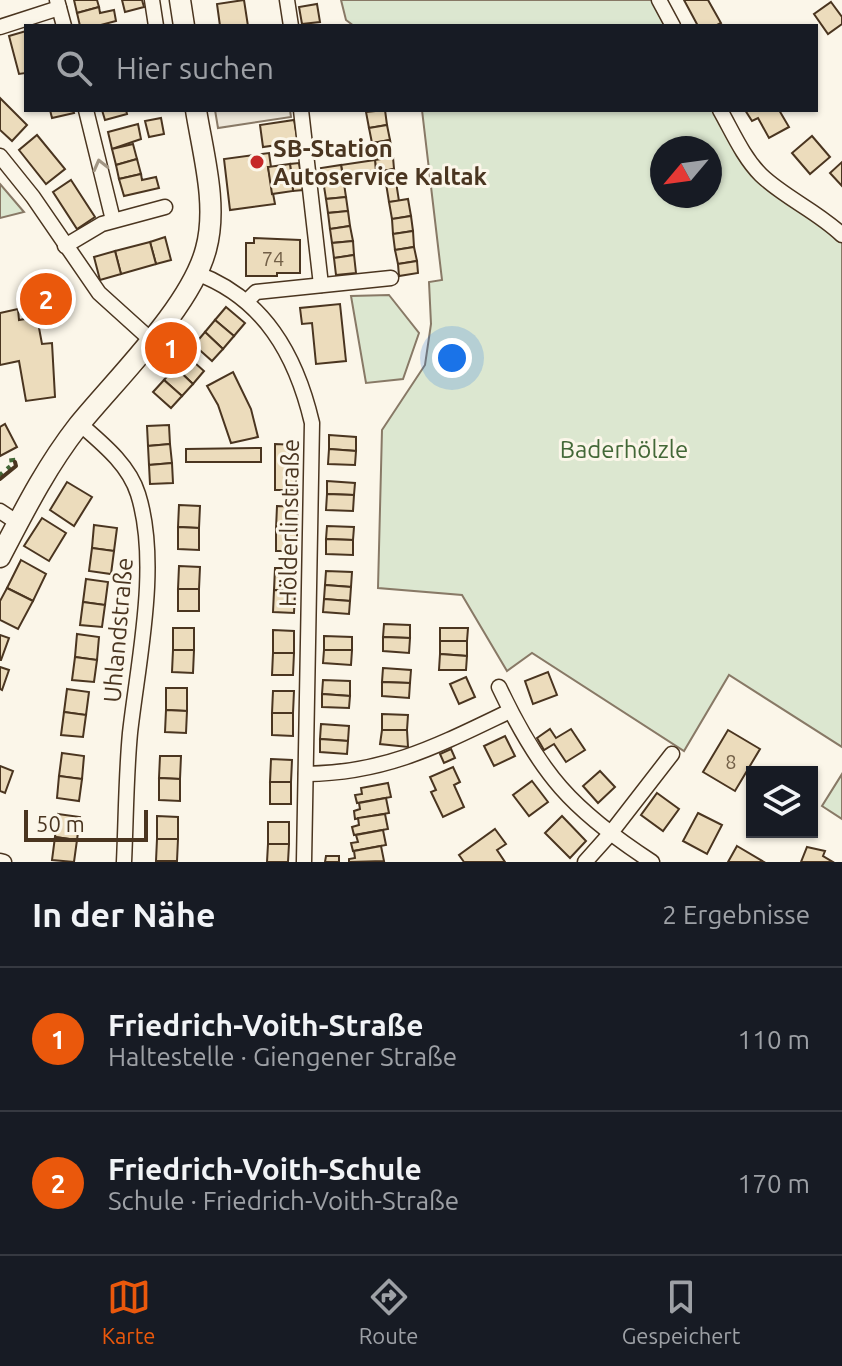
<!DOCTYPE html>
<html lang="de">
<head>
<meta charset="utf-8">
<style>
  :root { --surface:#171b24; --page:#20242c; --text:#f1f3f6; --muted:#9ea1a6; --line:#363941; --accent:#ea580c }
  body { margin:0; font-family:Ubuntu,sans-serif; background:var(--page); color:var(--text) }
  .controls { position:absolute; right:24px; bottom:24px; display:grid; overflow:hidden; border-radius:0px; box-shadow:0 2px 6px #0004 }
  .controls button { width:72px; height:72px; display:grid; place-items:center; padding:0; border:0; border-bottom:2px solid var(--line); background:var(--surface); color:var(--text); font:40px sans-serif }
  .compass { position:absolute; left:650px; top:136px; width:72px; height:72px; border-radius:50%; background:var(--surface); box-shadow:0 2px 6px #0004; rotate:241deg }
  .scale { position:absolute; left:24px; bottom:20px; width:124px; box-sizing:border-box; padding-left:8px; border:4px solid #4a3520; border-top:0; font-size:22px; line-height:28px; white-space:nowrap; color:#4a3520; -webkit-text-stroke:6px #fbf6e9; paint-order:stroke }
  .you { position:absolute; left:452px; top:358px; width:28px; height:28px; margin:-20px; border:6px solid #fff; border-radius:50%; background:#1a73e8; box-shadow:0 0 0 12px #1a73e833 }
  .badge { display:grid; place-items:center; width:52px; height:52px; border-radius:50%; background:var(--accent); color:#fff; font-size:26px; font-weight:700 }
  .pin { position:absolute; translate:-50% -50%; border:4px solid #fff; box-shadow:0 2px 8px #0006 }
  .list { margin:0; padding:0; list-style:none }
  h2 { display:flex; justify-content:space-between; align-items:center; height:104px; margin:0; padding:0 32px; font-size:34px }
  h2 small { font-size:26px; font-weight:400; color:var(--muted) }
  .list li { display:grid; grid-template-columns:52px 1fr auto; gap:24px; align-items:center; box-sizing:border-box; height:144px; padding:0 32px; border-top:2px solid var(--line) }
  .list b { display:block; font-size:30px; white-space:nowrap }
  .list p { margin:0; font-size:26px; white-space:nowrap; color:var(--muted) }
  .list em { font-size:26px; font-style:normal; color:var(--muted) }
  .icon { flex:none; width:44px; height:44px; fill:none; stroke:currentColor; stroke-width:2; stroke-linecap:round; stroke-linejoin:round }
  .map { position:relative; flex:none; width:842px; height:862px; overflow:hidden }
  .search { position:absolute; background:var(--surface); box-shadow:0 2px 6px #0004; left:24px; right:24px; top:24px; height:88px; display:flex; align-items:center; gap:20px; box-sizing:border-box; padding:0 28px; border-radius:0px; color:var(--muted); font-size:30px }
  .sheet { height:392px; background:var(--surface) }
  nav { display:flex; justify-content:space-around; align-items:center; box-sizing:border-box; height:112px; border-top:2px solid var(--line); background:var(--surface); font-size:22px; color:var(--muted) }
  nav a { display:grid; justify-items:center; gap:4px }
  nav .on { color:var(--accent) }
  .map>svg:first-child { display:block }
  .green { fill:#dce7d0; stroke:#887966; stroke-width:2; fill-rule:evenodd }
  .parking { fill:#ede7d9; stroke:#887966; stroke-width:2 }
  .building { fill:#ecdcbc; stroke:#4a3520; stroke-width:2 }
  .lines { fill:none; stroke-linecap:round; stroke-linejoin:round }
  .street-casing { stroke:#4a3520; stroke-width:17 }
  .secondary-casing { stroke:#4a3520; stroke-width:23 }
  .street { stroke:#fbf6e9; stroke-width:14 }
  .secondary { stroke:#fbf6e9; stroke-width:20 }
  .hedge { stroke:#436837; stroke-width:6; stroke-dasharray:4 6; stroke-linecap:butt }
  .wall { stroke:#4a3520; stroke-width:4 }
  .oneway { stroke:#a29684 }
  .poi-dot { fill:#c62828; stroke:#fbf6e9; stroke-width:3 }
  .labels { text-anchor:middle; dominant-baseline:central; stroke-width:6; stroke-linejoin:round; paint-order:stroke }
  .number-label { font-size:20px; fill:#725f47 }
  .poi-label { font-size:24px; font-weight:bold; fill:#4a3520; stroke:#fbf6e9; text-anchor:start }
  .park-label { font-size:24px; fill:#436837; stroke:#fbf6e9 }
  .street-label { font-size:24px; fill:#4a3520; stroke:#fbf6e9 }
</style>
</head>
<body>
<div class="map">
<svg width="842" height="862" viewBox="0 0 842 862">
  <rect width="100%" height="100%" fill="#fbf6e9"/>
  <!-- green -->
  <g class="green">
    <polygon points="341,0 652,0 665,26 354,26 346,20"/>
    <path d="M 422,110 L 713,110 L 731,142 L 842,241 L 842,747 L 729,675 L 684,751 L 532,653 L 507,671 L 462,595 L 378,588 L 382,430 L 425,365 L 431,324 L 429,282 L 442,280 ZM 662,148 L 710,148 L 710,196 L 662,196 Z"/>
    <polygon points="0,184 24,212 0,218"/>
    <polygon points="389,295 419,333 403,379 366,383 351,296"/>
    <polygon points="842,774 842,819 822,806"/>
  </g>
  <!-- parking -->
  <polygon class="parking" points="215,110 290,110 291,117 218,128"/>
  <!-- building -->
  <g class="building">
    <polygon points="74,0 97,0 99,7 77,13"/>
    <polygon points="122,0 142,0 144,7 125,12"/>
    <polygon points="244,0 248,26 220,26 217,4"/>
    <polygon points="684,0 708,0 721,23 715,26 698,26"/>
    <polygon points="831,2 842,17 842,24 828,34 814,14"/>
    <polygon points="317,4 320,22 302,24 299,7"/>
    <polygon points="99,7 100,13 114,10 116,21 97,26 80,26 77,13"/>
    <polygon points="26,31 26,73 19,74 9,36"/>
    <polygon points="0,98 27,125 12,141 0,130"/>
    <polygon points="50,110 73,110 74,113 52,118"/>
    <polygon points="102,110 126,110 127,114 105,120"/>
    <polygon points="385,110 387,125 369,128 366,112"/>
    <polygon points="745,110 779,110 789,127 769,138 758,118 752,121"/>
    <polygon points="161,118 164,134 149,137 145,121"/>
    <polygon points="294,120 298,142 263,147 260,125"/>
    <polygon points="138,124 141,139 112,149 108,132"/>
    <polygon points="387,125 390,140 372,143 369,128"/>
    <polygon points="37,135 65,169 46,184 19,150"/>
    <polygon points="812,136 830,157 810,174 792,153"/>
    <polygon points="390,140 393,157 375,160 372,143"/>
    <polygon points="133,144 137,159 116,165 112,149"/>
    <polygon points="269,153 271,167 268,167 275,204 230,210 224,159"/>
    <polygon points="393,157 394,169 376,172 375,160"/>
    <polygon points="137,159 141,174 119,179 116,165"/>
    <polygon points="375,160 376,172 343,177 341,165"/>
    <polygon points="842,162 842,186 830,173"/>
    <polygon points="299,163 303,190 293,191 290,164"/>
    <polygon points="290,164 293,191 272,194 268,167"/>
    <polygon points="341,165 343,177 323,180 321,168"/>
    <polygon points="394,169 399,201 389,202 384,171"/>
    <polygon points="141,174 142,180 156,177 159,188 124,196 119,179"/>
    <polygon points="343,177 346,197 326,199 323,180"/>
    <polygon points="71,180 95,217 77,229 53,192"/>
    <polygon points="346,197 348,211 328,213 326,199"/>
    <polygon points="408,199 411,216 392,219 389,202"/>
    <polygon points="348,211 350,226 330,229 328,213"/>
    <polygon points="411,216 413,231 393,234 392,219"/>
    <polygon points="350,226 353,241 332,243 330,229"/>
    <polygon points="413,231 414,247 395,250 393,234"/>
    <polygon points="165,237 171,260 156,264 150,242"/>
    <polygon points="254,238 300,240 300,273 277,273 277,276 246,276 246,243 254,243"/>
    <polygon points="353,241 354,255 334,258 332,243"/>
    <polygon points="150,242 156,264 121,274 115,251"/>
    <polygon points="414,247 417,261 398,264 395,250"/>
    <polygon points="115,251 121,274 100,280 94,257"/>
    <polygon points="354,255 356,273 336,275 334,258"/>
    <polygon points="417,261 418,273 399,276 398,264"/>
    <polygon points="340,304 346,361 316,364 312,323 302,324 300,308"/>
    <polygon points="226,307 245,323 234,336 215,320"/>
    <polygon points="18,309 19,320 37,317 42,344 52,343 55,397 26,401 19,361 0,365 0,313"/>
    <polygon points="215,320 234,336 223,349 205,332"/>
    <polygon points="205,332 223,349 212,361 194,345"/>
    <polygon points="186,355 204,371 193,384 175,367"/>
    <polygon points="175,367 193,384 182,396 164,380"/>
    <polygon points="233,372 251,409 258,437 231,443 218,405 207,386"/>
    <polygon points="164,380 182,396 171,408 153,392"/>
    <polygon points="5,424 17,447 0,456 0,427"/>
    <polygon points="169,425 170,444 148,446 147,426"/>
    <polygon points="329,435 356,437 356,451 329,449"/>
    <polygon points="170,444 172,463 149,465 148,446"/>
    <polygon points="275,444 296,445 296,490 275,490"/>
    <polygon points="261,448 261,462 186,462 186,449"/>
    <polygon points="329,449 356,451 355,465 328,464"/>
    <polygon points="172,463 173,483 150,484 149,465"/>
    <polygon points="327,481 355,483 354,495 327,494"/>
    <polygon points="67,482 92,497 74,526 50,510"/>
    <polygon points="327,494 354,495 353,511 326,510"/>
    <polygon points="179,505 200,506 199,528 178,527"/>
    <polygon points="277,506 298,507 297,529 276,529"/>
    <polygon points="42,518 66,533 49,561 24,546"/>
    <polygon points="94,525 117,528 114,551 92,548"/>
    <polygon points="327,526 354,527 353,540 326,539"/>
    <polygon points="178,527 199,528 199,550 178,549"/>
    <rect x="276" y="529" width="21" height="22"/>
    <polygon points="326,539 353,540 353,555 326,554"/>
    <polygon points="92,548 114,551 111,574 89,571"/>
    <polygon points="21,560 46,574 33,601 7,588"/>
    <polygon points="179,566 200,567 199,589 178,589"/>
    <polygon points="275,568 296,568 295,591 274,590"/>
    <polygon points="326,571 352,572 351,587 325,585"/>
    <polygon points="86,579 108,582 105,605 83,602"/>
    <polygon points="325,585 351,587 350,601 324,599"/>
    <polygon points="7,588 33,601 18,629 0,620 0,601"/>
    <rect x="178" y="589" width="21" height="22"/>
    <polygon points="274,590 295,591 294,613 273,612"/>
    <polygon points="324,599 350,601 349,614 323,612"/>
    <polygon points="83,602 105,605 102,627 80,625"/>
    <polygon points="384,624 410,625 410,638 383,637"/>
    <rect x="173" y="628" width="21" height="22"/>
    <polygon points="440,628 468,628 467,641 440,641"/>
    <polygon points="273,630 294,631 294,653 273,653"/>
    <polygon points="77,634 99,637 97,660 75,657"/>
    <polygon points="0,635 9,638 1,660 0,660"/>
    <polygon points="324,636 352,637 352,650 324,650"/>
    <polygon points="383,637 410,638 409,653 383,651"/>
    <polygon points="440,641 467,641 467,656 440,654"/>
    <polygon points="173,650 194,650 193,673 172,672"/>
    <polygon points="324,650 352,650 351,665 323,663"/>
    <polygon points="273,653 294,653 293,675 272,675"/>
    <polygon points="440,654 467,656 466,670 439,670"/>
    <polygon points="75,657 97,660 94,682 72,680"/>
    <polygon points="0,667 9,670 2,690 0,689"/>
    <polygon points="383,668 411,670 410,683 382,682"/>
    <polygon points="548,672 557,695 533,704 525,681"/>
    <polygon points="466,677 475,697 459,704 450,684"/>
    <polygon points="323,680 350,681 350,696 322,694"/>
    <polygon points="382,682 410,683 409,698 382,696"/>
    <polygon points="166,688 187,688 187,711 166,710"/>
    <polygon points="67,689 89,692 86,715 64,712"/>
    <polygon points="273,691 294,691 293,713 272,713"/>
    <polygon points="322,694 350,696 349,708 322,707"/>
    <polygon points="166,710 187,711 186,733 165,732"/>
    <polygon points="64,712 86,715 83,737 61,735"/>
    <polygon points="272,713 293,713 293,736 272,735"/>
    <polygon points="382,714 408,715 407,730 382,730"/>
    <polygon points="321,724 349,726 348,741 320,739"/>
    <polygon points="550,729 556,738 571,729 585,750 566,762 554,744 544,750 537,738"/>
    <polygon points="382,730 407,730 408,747 380,744"/>
    <polygon points="728,730 760,749 735,791 703,772"/>
    <polygon points="505,736 515,756 494,766 484,746"/>
    <polygon points="320,739 348,741 347,754 320,752"/>
    <polygon points="451,749 455,758 444,763 440,754"/>
    <polygon points="62,753 84,756 82,779 59,776"/>
    <polygon points="160,756 181,756 180,779 159,778"/>
    <polygon points="271,759 292,760 291,782 270,782"/>
    <polygon points="0,766 13,771 5,793 0,791"/>
    <polygon points="453,767 460,782 454,785 464,807 443,817 431,792 436,790 430,777"/>
    <polygon points="600,771 615,787 598,803 583,786"/>
    <polygon points="59,776 82,779 79,801 57,798"/>
    <polygon points="159,778 180,779 180,801 159,800"/>
    <polygon points="532,781 548,802 529,816 513,795"/>
    <rect x="270" y="782" width="21" height="22"/>
    <polygon points="388,783 391,797 357,803 355,795 362,794 361,788"/>
    <polygon points="657,793 679,809 663,831 641,815"/>
    <polygon points="386,798 389,813 355,819 354,811 360,809 359,803"/>
    <polygon points="698,813 722,825 707,854 683,841"/>
    <polygon points="58,814 80,817 77,840 55,837"/>
    <polygon points="385,814 388,829 354,835 352,827 359,825 358,818"/>
    <polygon points="157,816 178,817 178,839 157,839"/>
    <polygon points="562,816 586,841 570,858 545,833"/>
    <rect x="268" y="822" width="21" height="22"/>
    <polygon points="495,829 506,844 497,850 505,862 464,862 459,855"/>
    <polygon points="383,830 386,845 353,851 351,843 358,842 356,835"/>
    <polygon points="55,837 77,840 74,862 52,860"/>
    <polygon points="157,839 178,839 177,861 156,861"/>
    <polygon points="268,844 289,844 288,862 267,862"/>
    <polygon points="381,846 384,861 349,862 349,859 355,858 354,851"/>
    <polygon points="737,846 764,862 728,862"/>
    <polygon points="807,847 825,851 823,856 833,862 801,862"/>
    <polygon points="326,856 339,856 339,862 325,862"/>
  </g>
  <g class="lines">
    <!-- street casing -->
    <g class="street-casing">
      <g id="street">
        <polyline points="57,0 64,26"/>
        <polyline points="152,0 156,26"/>
        <polyline points="287,0 291,26"/>
        <polyline points="659,0 673,26"/>
        <polyline points="0,27 59,8"/>
        <polyline points="86,110 113,220"/>
        <polyline points="301,110 321,285"/>
        <path d="M 720,110 C 732,131 743,157 761,175 C 785,198 817,211 842,235"/>
        <polyline points="0,156 33,197 99,293 151,340"/>
        <polyline points="65,246 102,224 165,207"/>
        <path d="M 196,273 C 264,298 296,355 312,423 L 304,862"/>
        <polyline points="247,301 256,292 391,278"/>
        <path d="M 80,424 C 103,444 129,465 138,494 C 160,564 138,661 130,733 C 126,776 126,819 124,862"/>
        <polyline points="0,511 18,523"/>
        <path d="M 499,687 C 540,774 572,810 652,862"/>
        <path d="M 306,774 C 387,773 439,745 510,711"/>
        <polyline points="0,861 4,862"/>
        <polyline points="585,862 610,834 672,754"/>
      </g>
    </g>
    <!-- secondary casing -->
    <g class="secondary-casing">
      <g id="secondary">
        <polyline points="180,0 184,26"/>
        <path d="M 0,557 C 24,511 46,467 78,426 C 116,379 191,307 206,249 C 218,205 203,154 196,110"/>
      </g>
    </g>
    <!-- street -->
    <use href="#street" class="street"/>
    <!-- secondary -->
    <use href="#secondary" class="secondary"/>
    <!-- hedge -->
    <polyline class="hedge" points="0,476 13,465 12,458"/>
    <!-- wall -->
    <polyline class="wall" points="0,479 16,466 15,462"/>
  </g>
  <!-- one-way arrows -->
  <defs><path id="oneway-chevron" d="M-2-3.5L2.5 0L-2 3.5" fill="none" stroke-width="1.6" stroke-linecap="round" stroke-linejoin="round" transform="scale(2)"/></defs>
  <use class="oneway" href="#oneway-chevron" transform="translate(100 165) rotate(-104)"/>
  <!-- markers -->
  <circle class="poi-dot" cx="257" cy="162" r="8"/>
  <g class="labels">
    <!-- number labels -->
    <g class="number-label">
      <text x="273" y="258">74</text>
      <text x="731" y="761">8</text>
    </g>
    <!-- poi labels -->
    <g class="poi-label">
      <text x="273" y="148">SB-Station<tspan x="273" dy="28">Autoservice Kaltak</tspan></text>
    </g>
    <!-- park labels -->
    <g class="park-label">
      <text x="624" y="449">Baderhölzle</text>
    </g>
    <!-- street labels -->
    <g class="street-label">
      <text transform="translate(289 523) rotate(-89)">Hölderlinstraße</text>
      <text transform="translate(118 630) rotate(-85)">Uhlandstraße</text>
    </g>
  </g>
</svg>
<div class="controls">
<button><svg class="icon" aria-label="layers" viewBox="0 0 24 24"><path d="M12 4l9 5-9 5-9-5zM3 14l9 5 9-5"/></svg></button>
</div>
<svg class="compass" viewBox="-18 -18 36 36"><path d="M0-13l5 13h-10z" fill="#e53935"/><path d="M0 13l5-13h-10z" fill="#9ea1a6"/></svg>
<div class="scale">50 m</div>
<div class="you"></div>
<div class="pin badge" style="left:171px;top:348px">1</div>
<div class="pin badge" style="left:46px;top:299px">2</div>
<div class="search"><svg class="icon" aria-label="search" viewBox="0 0 24 24"><circle cx="10" cy="10" r="6"/><path d="M15 15l6 6"/></svg>Hier suchen</div>
</div>
<section class="sheet">
<h2>In der Nähe<small>2 Ergebnisse</small></h2>
<ul class="list">
<li><span class="badge">1</span><div><b>Friedrich-Voith-Straße</b><p>Haltestelle · Giengener Straße</p></div><em>110 m</em></li>
<li><span class="badge">2</span><div><b>Friedrich-Voith-Schule</b><p>Schule · Friedrich-Voith-Straße</p></div><em>170 m</em></li>
</ul>
</section>
<nav>
<a class="on"><svg class="icon" aria-label="map" viewBox="0 0 24 24"><path d="M3 6l6-2 6 2 6-2v14l-6 2-6-2-6 2zM9 4v14M15 6v14"/></svg>Karte</a>
<a><svg class="icon" aria-label="directions" viewBox="0 0 24 24"><path d="M12 3l9 9-9 9-9-9zM9 14v-3h6M13 9l2 2-2 2"/></svg>Route</a>
<a><svg class="icon" aria-label="saved" viewBox="0 0 24 24"><path d="M7 4h10v16l-5-4-5 4z"/></svg>Gespeichert</a>
</nav>
</body>
</html>
